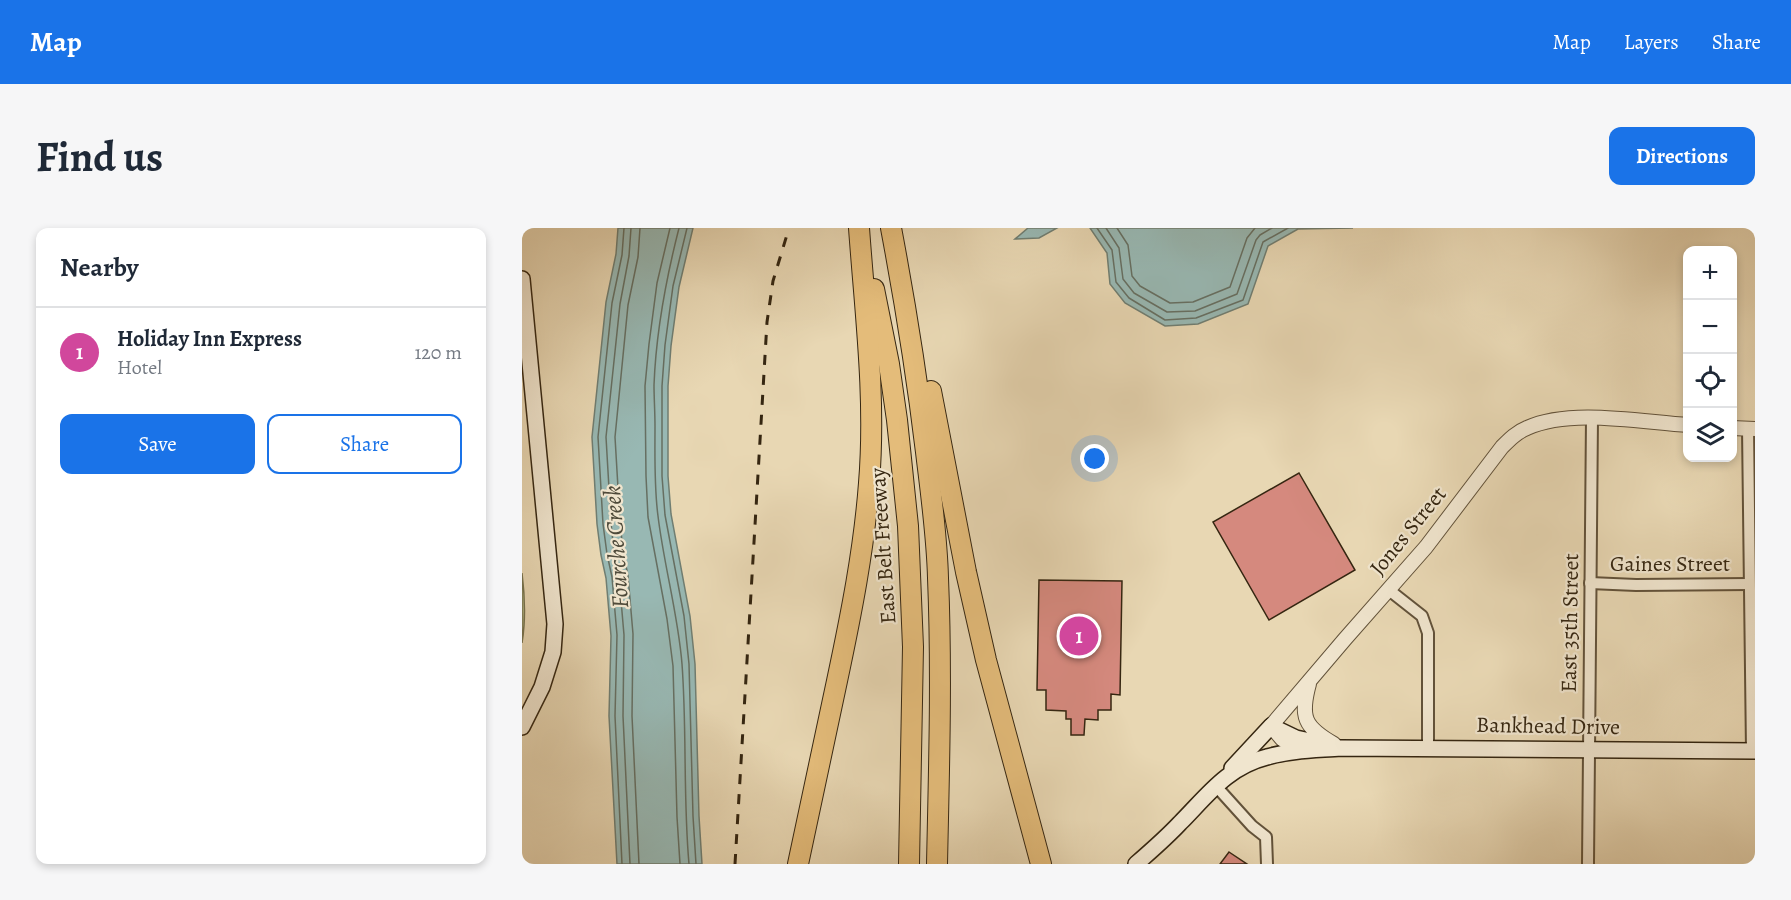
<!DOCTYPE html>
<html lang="en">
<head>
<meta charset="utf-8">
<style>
  :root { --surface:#fff; --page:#f6f6f7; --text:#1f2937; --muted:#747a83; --line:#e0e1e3; --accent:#1a73e8 }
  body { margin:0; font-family:Alegreya,serif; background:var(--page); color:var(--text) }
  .controls { position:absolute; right:18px; top:18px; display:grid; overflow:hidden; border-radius:12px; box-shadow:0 3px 9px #0003 }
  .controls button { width:54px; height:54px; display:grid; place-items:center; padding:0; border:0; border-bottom:2px solid var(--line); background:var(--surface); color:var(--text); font:30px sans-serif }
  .you { position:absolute; left:573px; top:231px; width:21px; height:21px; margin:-15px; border:4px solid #fff; border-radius:50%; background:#1a73e8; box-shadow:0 0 0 9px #1a73e833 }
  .badge { display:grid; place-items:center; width:39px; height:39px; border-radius:50%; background:var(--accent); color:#fff; font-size:20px; font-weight:700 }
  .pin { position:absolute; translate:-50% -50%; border:3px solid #fff; box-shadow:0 2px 6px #0006 }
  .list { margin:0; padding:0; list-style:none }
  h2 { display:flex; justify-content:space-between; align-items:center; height:78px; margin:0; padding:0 24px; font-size:26px }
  h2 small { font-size:20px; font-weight:400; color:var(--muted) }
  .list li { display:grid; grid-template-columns:39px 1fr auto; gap:18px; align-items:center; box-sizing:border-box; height:90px; padding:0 24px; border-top:2px solid var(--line) }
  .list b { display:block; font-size:22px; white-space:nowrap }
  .list p { margin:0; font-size:20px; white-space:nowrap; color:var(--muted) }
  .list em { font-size:20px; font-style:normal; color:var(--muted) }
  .actions { display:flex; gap:12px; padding:18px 24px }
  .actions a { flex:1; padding:14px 0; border:2px solid var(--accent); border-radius:12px; text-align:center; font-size:21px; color:var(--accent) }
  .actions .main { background:var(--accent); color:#fff }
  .icon { flex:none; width:33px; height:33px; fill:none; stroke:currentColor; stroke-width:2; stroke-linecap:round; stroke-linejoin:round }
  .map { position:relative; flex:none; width:1233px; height:636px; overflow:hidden; border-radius:12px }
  header { display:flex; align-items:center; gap:36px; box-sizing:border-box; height:84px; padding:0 30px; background:var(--accent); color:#fff }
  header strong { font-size:28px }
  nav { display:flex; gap:33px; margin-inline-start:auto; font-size:21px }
  .intro { display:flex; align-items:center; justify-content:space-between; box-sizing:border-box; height:144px; padding:0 36px }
  h1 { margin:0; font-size:42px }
  .button { padding:15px 27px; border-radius:12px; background:var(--accent); color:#fff; font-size:21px; font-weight:700 }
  main { display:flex; gap:36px; padding:0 36px }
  aside { flex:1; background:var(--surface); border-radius:12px; box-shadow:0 3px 9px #0003 }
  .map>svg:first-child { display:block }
  .green { fill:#b8be8b; stroke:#76724e; stroke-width:1.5 }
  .water { fill:#98b8b3; stroke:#707e72; stroke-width:1.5 }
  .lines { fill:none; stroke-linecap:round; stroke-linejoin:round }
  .shore { stroke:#666f62; stroke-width:1.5 }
  .building { fill:#d5897e; stroke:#352611; stroke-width:1.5 }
  .minor-casing { stroke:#62523a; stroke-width:14 }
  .tertiary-casing { stroke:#62523a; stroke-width:16 }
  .secondary-casing { stroke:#352611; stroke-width:18 }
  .motorway-casing { stroke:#352611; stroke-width:22 }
  .minor { stroke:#f0e5ce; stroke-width:10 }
  .tertiary { stroke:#f0e5ce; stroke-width:14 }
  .secondary { stroke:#f0e5ce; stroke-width:15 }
  .motorway { stroke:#e4bc7a; stroke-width:20 }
  .rail { stroke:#352611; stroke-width:3; stroke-dasharray:10 10; stroke-linecap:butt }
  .labels { text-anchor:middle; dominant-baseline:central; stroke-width:4.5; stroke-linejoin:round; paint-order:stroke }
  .street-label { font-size:22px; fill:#352611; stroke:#f0e5ce }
  .water-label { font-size:24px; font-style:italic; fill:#4e4a3a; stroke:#f0e5ce }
</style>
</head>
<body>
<header>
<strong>Map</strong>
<nav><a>Map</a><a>Layers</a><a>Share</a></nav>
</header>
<div class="intro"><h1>Find us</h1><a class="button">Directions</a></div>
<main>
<aside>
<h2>Nearby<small></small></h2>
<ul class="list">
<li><span class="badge" style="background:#d1479c">1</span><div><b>Holiday Inn Express</b><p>Hotel</p></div><em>120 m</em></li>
</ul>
<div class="actions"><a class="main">Save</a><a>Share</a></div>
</aside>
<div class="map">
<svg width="1233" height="636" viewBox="0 0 1233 636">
  <rect width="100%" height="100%" fill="#e8d7b3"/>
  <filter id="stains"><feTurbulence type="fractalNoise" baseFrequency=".00333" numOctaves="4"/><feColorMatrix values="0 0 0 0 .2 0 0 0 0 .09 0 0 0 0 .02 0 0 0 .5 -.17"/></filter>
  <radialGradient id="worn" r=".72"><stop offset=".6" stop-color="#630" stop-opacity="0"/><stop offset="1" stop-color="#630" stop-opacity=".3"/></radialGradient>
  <!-- green -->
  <path class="green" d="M 0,345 C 3,369 4,391 0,415 Z"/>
  <!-- water -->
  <g class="water">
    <polygon points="96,0 171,0 157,59 149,118 146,158 146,248 149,286 168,388 173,436 177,588 180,636 95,636 87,488 89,408 84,350 79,327 75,296 70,209 84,74 94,26"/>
    <polygon points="506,0 535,0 517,10 493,11"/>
    <polygon points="568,0 831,0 776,1 746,18 726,76 676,96 643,98 603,75 588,56 585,25"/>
  </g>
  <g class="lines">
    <!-- shore -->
    <g class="shore">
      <polyline points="148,0 135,55 127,116 123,158 124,248 126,289 145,391 151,438 155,589 158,636"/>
      <path d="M 157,0 C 144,51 134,104 132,157 C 132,170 133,184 133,198 C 133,228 132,258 136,288 C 142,338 156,386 160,436 C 165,503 161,570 167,636"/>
      <polyline points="165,0 151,58 143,117 140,158 140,248 143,287 162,388 167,436 171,588 174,636"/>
      <polyline points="575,0 590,22 594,54 607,70 643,92 674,90 721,72 741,14 766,0"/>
      <polyline points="584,0 597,20 601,51 612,65 645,84 673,83 715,66 734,12 738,7 750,0"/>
      <polyline points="595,0 606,17 610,48 618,58 648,75 671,74 708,59 725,10 733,0"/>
      <polyline points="100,636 93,488 95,407 90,349 85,326 81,296 76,209 90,75 100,27 102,0"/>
      <polyline points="108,636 101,488 102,407 97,349 92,325 89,295 84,209 98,76 107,28 109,0"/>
      <polyline points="117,636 110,488 111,406 106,348 101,323 98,294 93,209 106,77 116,29 118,0"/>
    </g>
  </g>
  <!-- building -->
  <g class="building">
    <polygon points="777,245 833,342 747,392 691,294"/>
    <polygon points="517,352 600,353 598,467 589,466 589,482 576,482 576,492 563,491 562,507 549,507 549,491 544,491 544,483 524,482 524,462 515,462"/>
    <polygon points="707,624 725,636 698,636"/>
  </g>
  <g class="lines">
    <!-- minor casing -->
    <g class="minor-casing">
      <g id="minor">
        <polyline points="1226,201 1230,523"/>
        <polyline points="1068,355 1114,357 1227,356"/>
        <polyline points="867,362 900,388 906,405 906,519"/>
        <polyline points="693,557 730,598 744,609 745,636"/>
        <polyline points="1066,636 1070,190"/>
      </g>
    </g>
    <!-- tertiary casing -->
    <g class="tertiary-casing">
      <g id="tertiary">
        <polyline points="1210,200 1233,201"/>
        <path d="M 787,456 C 778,489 782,499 812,516"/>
        <path d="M 779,523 L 760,511 L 749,498 L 823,411 L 904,319 L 980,219 C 988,211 995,204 1005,200 C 1048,180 1119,194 1166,197"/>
      </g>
    </g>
    <!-- secondary casing -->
    <g class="secondary-casing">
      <g id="secondary">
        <polyline points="0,51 33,396 31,424 20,459 0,499"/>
        <polyline points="710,540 749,498 774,510 802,516"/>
        <path d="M 614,636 C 629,623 644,610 658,595 C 685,568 705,539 745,529 C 769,522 794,522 819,520 L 1233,523"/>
      </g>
    </g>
    <!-- motorway casing -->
    <g class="motorway-casing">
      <g id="motorway">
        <path d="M 369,0 C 383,74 395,149 404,224 C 409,266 415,308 416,350 C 420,446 417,541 415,636"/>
        <polyline points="352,61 367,136 375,192 386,298 391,419 387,636"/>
        <polyline points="409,163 444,344 464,432 519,636"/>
        <path d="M 276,636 C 289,575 302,514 315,453 C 329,387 342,322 347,255 C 354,170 343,84 337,0"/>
      </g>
    </g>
    <!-- minor -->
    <use href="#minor" class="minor"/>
    <!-- tertiary -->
    <use href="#tertiary" class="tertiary"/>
    <!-- secondary -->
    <use href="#secondary" class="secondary"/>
    <!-- motorway -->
    <use href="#motorway" class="motorway"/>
    <!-- rail -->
    <polyline class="rail" points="213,636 245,94 251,53 267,0"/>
  </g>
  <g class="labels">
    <!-- street labels -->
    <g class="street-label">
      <text transform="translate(886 303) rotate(-51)">Jones Street</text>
      <text transform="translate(361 318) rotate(-94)">East Belt Freeway</text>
      <text x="1148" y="336">Gaines Street</text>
      <text transform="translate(1048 395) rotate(-89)">East 35th Street</text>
      <text transform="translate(1026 498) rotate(1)">Bankhead Drive</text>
    </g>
    <!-- water labels -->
    <g class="water-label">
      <text transform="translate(94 319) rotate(-94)">Fourche Creek</text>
    </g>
  </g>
  <rect width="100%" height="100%" filter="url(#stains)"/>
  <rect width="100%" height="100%" fill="url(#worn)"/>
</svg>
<div class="controls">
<button>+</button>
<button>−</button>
<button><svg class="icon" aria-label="locate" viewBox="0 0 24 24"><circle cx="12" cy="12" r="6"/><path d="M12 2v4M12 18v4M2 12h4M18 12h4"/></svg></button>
<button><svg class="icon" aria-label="layers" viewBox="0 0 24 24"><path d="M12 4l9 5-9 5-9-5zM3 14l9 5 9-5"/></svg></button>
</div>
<div class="you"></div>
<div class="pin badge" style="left:557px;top:408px;background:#d1479c">1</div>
</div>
</main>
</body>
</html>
